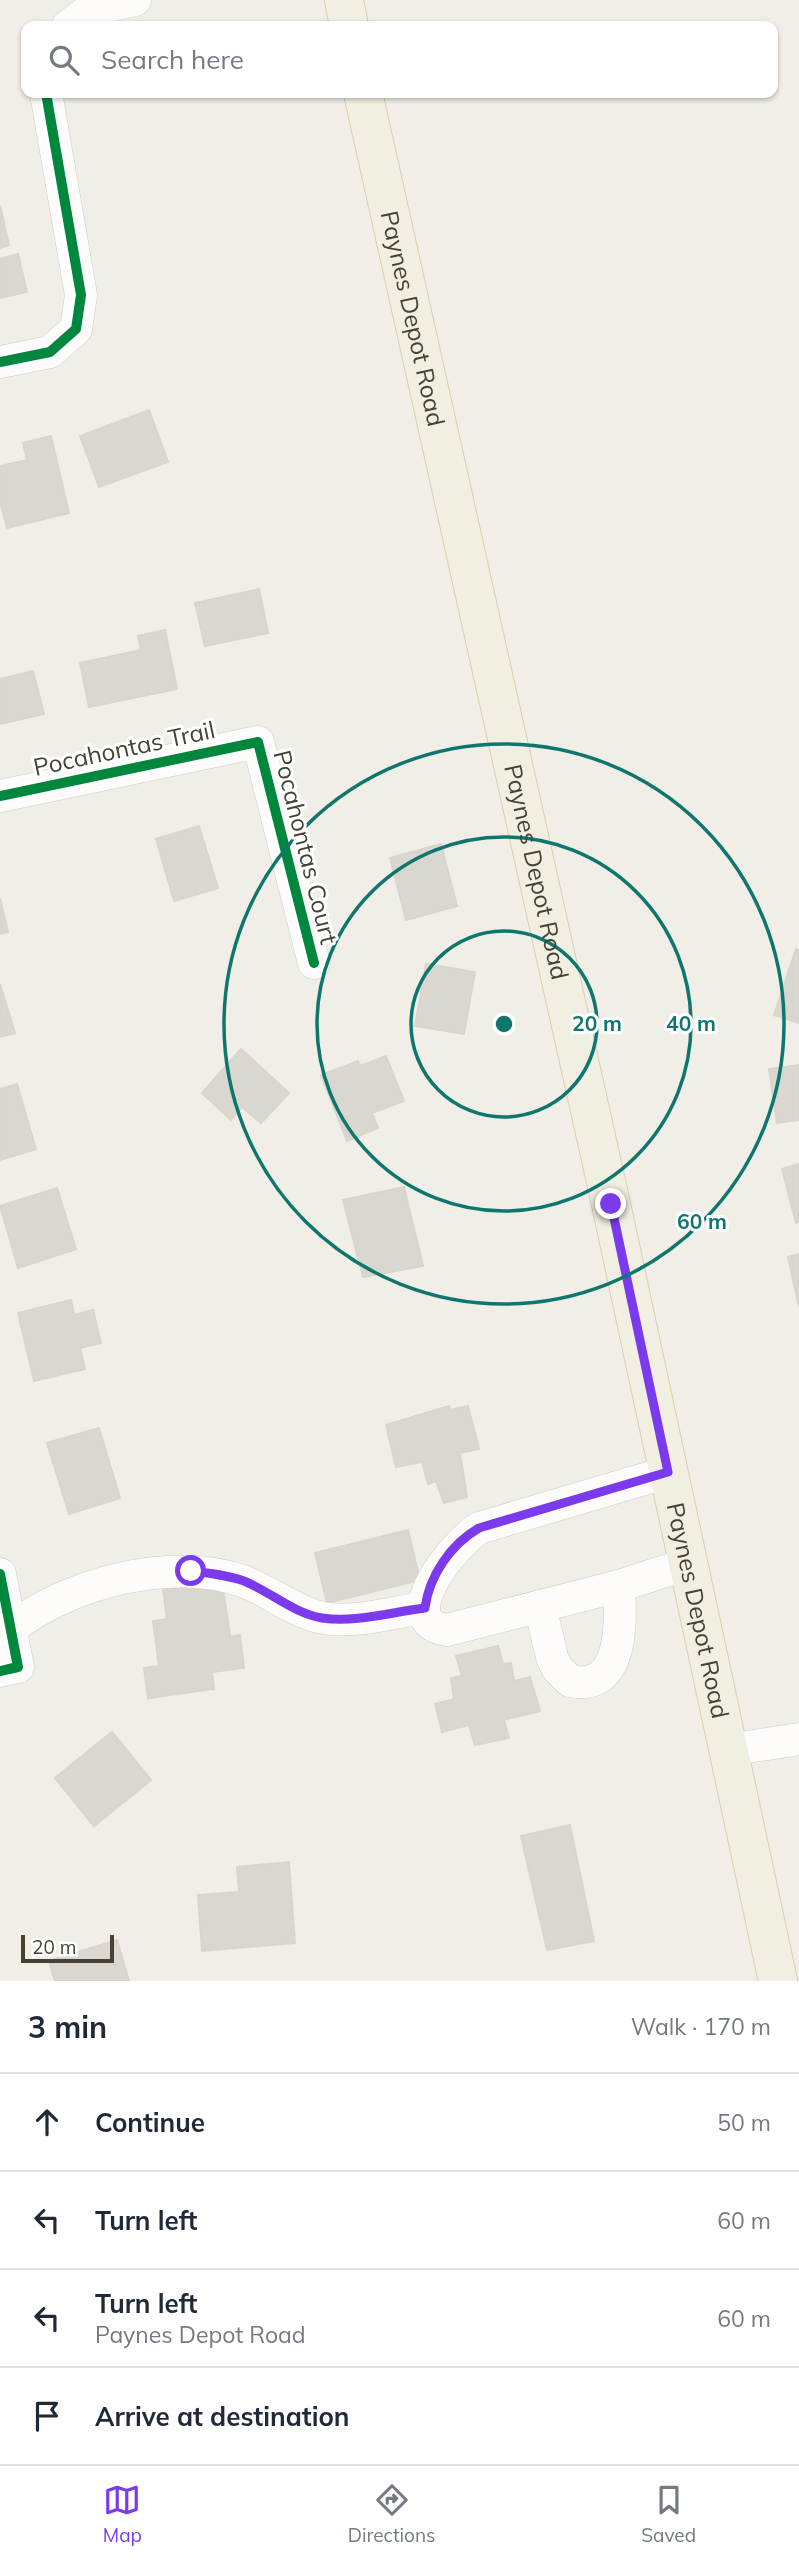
<!DOCTYPE html>
<html lang="en">
<head>
<meta charset="utf-8">
<style>
  :root { --surface:#fff; --page:#f6f6f7; --text:#1f2937; --muted:#747a83; --line:#e0e1e3; --accent:#7c3aed }
  body { margin:0; font-family:Mulish,sans-serif; background:var(--page); color:var(--text) }
  .scale { position:absolute; left:21px; bottom:18px; width:93px; box-sizing:border-box; padding-left:7px; border:4px solid #454233; border-top:0; font-size:19px; line-height:24px; white-space:nowrap; color:#454233; -webkit-text-stroke:5px #fff; paint-order:stroke }
  .stop { position:absolute; width:21px; height:21px; margin:-16px; border:5px solid #7c3aed; border-radius:50%; background:#fff }
  .stop.end { background:#7c3aed; border-color:#fff; box-shadow:0 2px 7px #0008 }
  .list { margin:0; padding:0; list-style:none }
  h2 { display:flex; justify-content:space-between; align-items:center; height:91px; margin:0; padding:0 28px; font-size:30px }
  h2 small { font-size:23px; font-weight:400; color:var(--muted) }
  .list li { display:grid; grid-template-columns:46px 1fr auto; gap:21px; align-items:center; box-sizing:border-box; height:98px; padding:0 28px; border-top:2px solid var(--line) }
  .list b { display:block; font-size:26px; white-space:nowrap }
  .list p { margin:0; font-size:23px; white-space:nowrap; color:var(--muted) }
  .list em { font-size:23px; font-style:normal; color:var(--muted) }
  .icon { flex:none; width:38px; height:38px; fill:none; stroke:currentColor; stroke-width:2; stroke-linecap:round; stroke-linejoin:round }
  .map { position:relative; flex:none; width:799px; height:1981px; overflow:hidden }
  .search { position:absolute; background:var(--surface); box-shadow:0 2px 5px #0004; left:21px; right:21px; top:21px; height:77px; display:flex; align-items:center; gap:18px; box-sizing:border-box; padding:0 24px; border-radius:14px; color:var(--muted); font-size:26px }
  .sheet { height:483px; background:var(--surface) }
  nav { display:flex; justify-content:space-around; align-items:center; box-sizing:border-box; height:98px; border-top:2px solid var(--line); background:var(--surface); font-size:19px; color:var(--muted) }
  nav a { display:grid; justify-items:center; gap:4px }
  nav .on { color:var(--accent) }
  .map>svg:first-child { display:block }
  .building { fill:#d9d7cf; stroke:#d8d6cc; stroke-width:2 }
  .lines { fill:none; stroke-linecap:round; stroke-linejoin:round }
  .minor-casing { stroke:#ceccc4; stroke-width:33 }
  .major-casing { stroke:#d4d0b2; stroke-width:40 }
  .minor { stroke:#fdfcfb; stroke-width:32 }
  .major { stroke:#f1efe2; stroke-width:38 }
  .cycleway-casing { stroke:#fff; stroke-width:15 }
  .cycleway { stroke:#00873e; stroke-width:10 }
  .route { stroke:#7c3aed; stroke-width:9 }
  .ring { fill:none; stroke:#0f766e; stroke-width:3.5 }
  .labels { text-anchor:middle; dominant-baseline:central; stroke-width:6; stroke-linejoin:round; paint-order:stroke }
  .street-label { font-size:24px; fill:#454233; stroke:#fff }
  .centre { fill:#0f766e; stroke:#fff; stroke-width:3.5 }
  .ring-label { font-size:21px; text-anchor:middle; font-weight:bold; fill:#0f766e; stroke:#fff; stroke-width:6; stroke-linejoin:round; paint-order:stroke }
</style>
</head>
<body>
<div class="map">
<svg width="799" height="1981" viewBox="0 0 799 1981">
  <rect width="100%" height="100%" fill="#f0eee6"/>
  <!-- building -->
  <g class="building">
    <polygon points="0,205 9,245 0,248"/>
    <polygon points="18,254 27,292 0,298 0,259"/>
    <polygon points="149,410 168,462 99,487 80,436"/>
    <polygon points="51,436 69,513 7,528 0,501 0,466 27,460 23,443"/>
    <polygon points="259,589 268,633 205,646 195,603"/>
    <polygon points="165,630 177,689 89,707 80,663 141,650 138,636"/>
    <polygon points="33,671 44,714 0,724 0,679"/>
    <polygon points="199,826 218,888 174,901 156,839"/>
    <polygon points="441,844 457,906 406,920 390,858"/>
    <polygon points="0,898 8,932 0,934"/>
    <polygon points="796,949 799,950 799,1023 774,1015"/>
    <polygon points="426,964 475,972 464,1034 415,1026"/>
    <polygon points="0,984 15,1033 0,1037"/>
    <polygon points="241,1049 289,1093 261,1123 242,1107 231,1120 202,1093"/>
    <polygon points="386,1056 404,1101 372,1113 378,1128 347,1141 321,1075 358,1061 360,1066"/>
    <polygon points="799,1065 799,1120 777,1123 769,1069"/>
    <polygon points="17,1084 36,1149 0,1160 0,1089"/>
    <polygon points="799,1164 799,1222 796,1223 782,1169"/>
    <polygon points="404,1187 423,1266 363,1277 343,1200"/>
    <polygon points="57,1188 76,1249 18,1268 0,1206"/>
    <polygon points="799,1254 799,1307 788,1257"/>
    <polygon points="71,1300 74,1315 93,1310 101,1343 80,1348 85,1369 34,1381 18,1313"/>
    <polygon points="449,1406 450,1410 468,1406 479,1449 460,1453 467,1497 444,1503 436,1481 428,1484 422,1462 396,1467 386,1425"/>
    <polygon points="99,1428 120,1498 69,1514 47,1443"/>
    <polygon points="408,1530 420,1580 327,1603 315,1553"/>
    <polygon points="222,1581 230,1637 240,1635 244,1668 212,1672 214,1689 148,1698 144,1668 159,1666 153,1621 167,1619 163,1589"/>
    <polygon points="498,1646 503,1664 511,1663 514,1681 530,1677 540,1711 504,1720 509,1738 475,1745 469,1725 442,1732 435,1704 454,1699 451,1678 462,1676 456,1656"/>
    <polygon points="112,1732 151,1780 94,1826 55,1778"/>
    <polygon points="570,1825 594,1941 547,1950 521,1836"/>
    <polygon points="289,1862 295,1943 202,1951 198,1895 239,1892 237,1867"/>
    <polygon points="117,1940 129,1981 55,1981 49,1961"/>
  </g>
  <g class="lines">
    <!-- minor casing -->
    <g class="minor-casing">
      <g id="minor">
        <polyline points="68,26 89,10 135,0"/>
        <polyline points="0,362 50,352 76,329 81,295 46,93"/>
        <polyline points="0,796 258,742 314,963"/>
        <path d="M 668,1472 L 479,1528 C 456,1542 389,1622 447,1630 L 619,1586 L 687,1564"/>
        <polyline points="0,1574 18,1667 0,1671"/>
        <path d="M 540,1606 L 552,1657 L 557,1668 L 570,1681 C 625,1693 621,1618 619,1586"/>
        <path d="M 12,1628 C 68,1583 173,1556 242,1581 C 269,1590 291,1610 319,1617 C 351,1625 392,1612 424,1608"/>
        <polyline points="728,1750 799,1739"/>
      </g>
    </g>
    <!-- major casing -->
    <g class="major-casing">
      <g id="major">
        <polyline points="344,0 349,26"/>
        <path id="s1" d="M 363,93 L 611,1204 L 778,1981"/>
      </g>
    </g>
    <!-- minor -->
    <use href="#minor" class="minor"/>
    <!-- major -->
    <use href="#major" class="major"/>
    <!-- cycleway casing -->
    <g class="cycleway-casing">
      <g id="cycleway">
        <polyline points="0,362 50,352 76,329 81,295 46,93"/>
        <polyline points="0,796 258,742 314,963"/>
        <polyline points="0,1574 18,1667 0,1671"/>
      </g>
    </g>
    <!-- cycleway -->
    <use href="#cycleway" class="cycleway"/>
  </g>
  <g class="lines">
    <!-- route -->
    <path class="route" d="M 191,1571 C 209,1573 227,1575 244,1581 C 271,1592 293,1613 322,1618 C 355,1623 392,1612 425,1608 C 429,1576 451,1544 479,1528 L 668,1472 L 611,1204"/>
  </g>
  <!-- distance rings -->
  <g class="ring">
    <circle cx="504" cy="1024" r="93"/>
    <circle cx="504" cy="1024" r="187"/>
    <circle cx="504" cy="1024" r="280"/>
  </g>
  <g class="labels">
    <!-- street labels -->
    <g class="street-label">
      <text stroke="none"><textPath href="#s1" startOffset="231">Paynes Depot Road</textPath></text>
      <text transform="translate(124 748) rotate(-12)">Pocahontas Trail</text>
      <text transform="translate(306 847) rotate(76)">Pocahontas Court</text>
      <text stroke="none"><textPath href="#s1" startOffset="798">Paynes Depot Road</textPath></text>
      <text stroke="none"><textPath href="#s1" startOffset="1554">Paynes Depot Road</textPath></text>
    </g>
  </g>
  <circle cx="504" cy="1024" r="10" class="centre"/>
  <g class="ring-label">
    <text x="597" y="1031">20 m</text>
    <text x="691" y="1031">40 m</text>
    <text x="702" y="1229">60 m</text>
  </g>
</svg>
<div class="scale">20 m</div>
<div class="stop" style="left:191px;top:1571px"></div>
<div class="stop end" style="left:611px;top:1204px"></div>
<div class="search"><svg class="icon" aria-label="search" viewBox="0 0 24 24"><circle cx="10" cy="10" r="6"/><path d="M15 15l6 6"/></svg>Search here</div>
</div>
<section class="sheet">
<h2>3 min<small>Walk · 170 m</small></h2>
<ul class="list">
<li><svg class="icon" aria-label="ahead" viewBox="0 0 24 24"><path d="M12 20V5M6 11l6-6 6 6"/></svg><div><b>Continue</b></div><em>50 m</em></li>
<li><svg class="icon" aria-label="left" viewBox="0 0 24 24"><path d="M17 20v-9H6M10 6l-5 5 5 5"/></svg><div><b>Turn left</b></div><em>60 m</em></li>
<li><svg class="icon" aria-label="left" viewBox="0 0 24 24"><path d="M17 20v-9H6M10 6l-5 5 5 5"/></svg><div><b>Turn left</b><p>Paynes Depot Road</p></div><em>60 m</em></li>
<li><svg class="icon" aria-label="arrive" viewBox="0 0 24 24"><path d="M6 21V4h12l-3 4 3 4H6"/></svg><div><b>Arrive at destination</b></div></li>
</ul>
</section>
<nav>
<a class="on"><svg class="icon" aria-label="map" viewBox="0 0 24 24"><path d="M3 6l6-2 6 2 6-2v14l-6 2-6-2-6 2zM9 4v14M15 6v14"/></svg>Map</a>
<a><svg class="icon" aria-label="directions" viewBox="0 0 24 24"><path d="M12 3l9 9-9 9-9-9zM9 14v-3h6M13 9l2 2-2 2"/></svg>Directions</a>
<a><svg class="icon" aria-label="saved" viewBox="0 0 24 24"><path d="M7 4h10v16l-5-4-5 4z"/></svg>Saved</a>
</nav>
</body>
</html>
